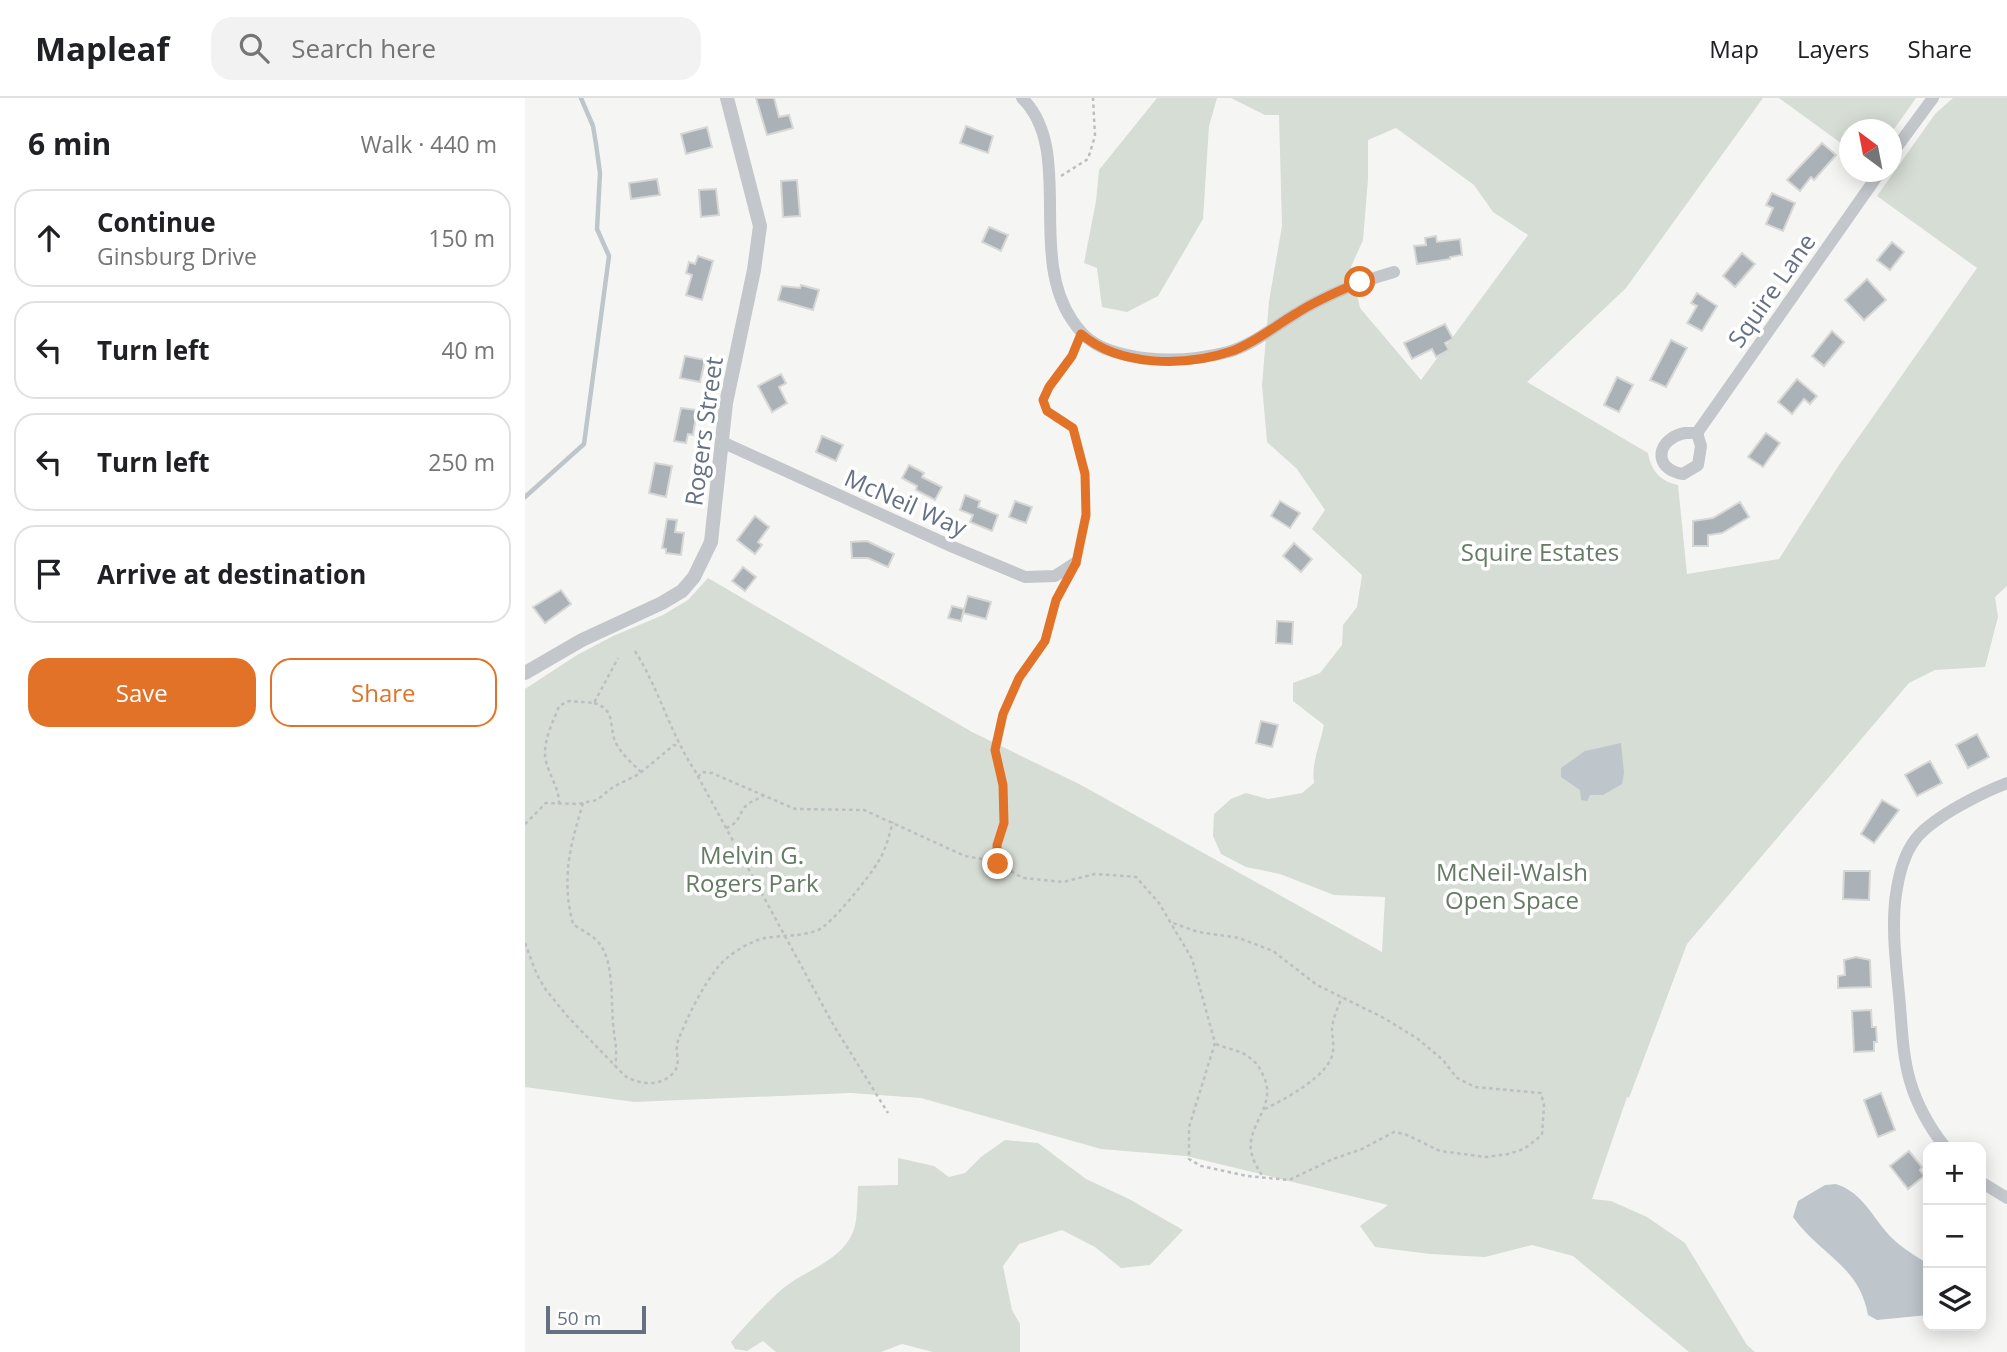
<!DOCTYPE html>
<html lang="en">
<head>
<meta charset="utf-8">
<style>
  :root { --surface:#fff; --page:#f2f2f2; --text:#202124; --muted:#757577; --line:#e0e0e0; --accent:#e17227 }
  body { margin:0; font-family:"Open Sans",sans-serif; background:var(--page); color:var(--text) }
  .controls { position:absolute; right:21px; bottom:21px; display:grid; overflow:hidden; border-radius:14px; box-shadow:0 4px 18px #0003 }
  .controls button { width:63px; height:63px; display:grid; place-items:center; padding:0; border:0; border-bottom:2px solid var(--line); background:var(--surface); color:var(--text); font:35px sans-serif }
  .compass { position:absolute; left:1314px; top:21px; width:63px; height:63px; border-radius:50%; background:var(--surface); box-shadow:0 4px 18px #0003; rotate:328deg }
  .scale { position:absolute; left:21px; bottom:18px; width:100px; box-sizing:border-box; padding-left:7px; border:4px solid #657183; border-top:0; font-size:19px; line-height:24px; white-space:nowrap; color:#657183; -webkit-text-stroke:5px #fff; paint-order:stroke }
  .stop { position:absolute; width:21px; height:21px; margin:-16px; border:5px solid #e17227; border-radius:50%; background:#fff }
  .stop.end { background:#e17227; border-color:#fff; box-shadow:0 2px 7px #0008 }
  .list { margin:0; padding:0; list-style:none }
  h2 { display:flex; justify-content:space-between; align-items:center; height:91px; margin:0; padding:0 28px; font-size:30px }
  h2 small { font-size:23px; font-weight:400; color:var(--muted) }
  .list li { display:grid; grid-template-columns:46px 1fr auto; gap:21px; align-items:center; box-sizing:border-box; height:98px; margin:0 14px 14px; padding:0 14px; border:2px solid var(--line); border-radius:21px }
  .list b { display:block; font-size:26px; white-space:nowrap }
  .list p { margin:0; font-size:23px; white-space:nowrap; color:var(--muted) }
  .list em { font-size:23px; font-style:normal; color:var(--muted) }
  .actions { display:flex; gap:14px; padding:21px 28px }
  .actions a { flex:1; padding:16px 0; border:2px solid var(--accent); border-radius:21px; text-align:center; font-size:24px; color:var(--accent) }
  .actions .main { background:var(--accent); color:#fff }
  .icon { flex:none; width:38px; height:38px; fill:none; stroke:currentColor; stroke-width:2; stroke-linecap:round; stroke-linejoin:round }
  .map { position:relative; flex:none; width:1482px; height:1254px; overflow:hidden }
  header { display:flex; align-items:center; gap:42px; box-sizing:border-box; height:98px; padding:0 35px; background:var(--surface); border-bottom:2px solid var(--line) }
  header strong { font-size:33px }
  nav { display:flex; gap:38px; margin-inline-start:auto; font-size:24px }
  .search { width:490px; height:63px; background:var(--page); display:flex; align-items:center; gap:18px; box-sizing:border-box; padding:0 24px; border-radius:21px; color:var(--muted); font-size:26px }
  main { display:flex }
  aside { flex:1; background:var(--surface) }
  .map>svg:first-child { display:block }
  .green { fill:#d6ddd4; fill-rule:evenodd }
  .water { fill:#bec6cc }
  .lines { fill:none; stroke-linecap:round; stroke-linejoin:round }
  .stream { stroke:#bec6cc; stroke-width:4.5 }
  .building { fill:#aab1b7; stroke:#d7d7d5; stroke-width:2 }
  .path { stroke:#bdbec1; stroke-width:2.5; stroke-dasharray:3.5 3.5; stroke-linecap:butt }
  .minor { stroke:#c3c6ca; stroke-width:12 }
  .tertiary { stroke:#c3c6ca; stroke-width:14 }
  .route { stroke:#e17227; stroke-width:9 }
  .labels { text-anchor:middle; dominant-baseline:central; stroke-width:7; stroke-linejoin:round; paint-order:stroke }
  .street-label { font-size:24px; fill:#657183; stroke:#fff }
  .park-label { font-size:24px; fill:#657b64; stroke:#fff }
</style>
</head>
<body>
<header>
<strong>Mapleaf</strong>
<div class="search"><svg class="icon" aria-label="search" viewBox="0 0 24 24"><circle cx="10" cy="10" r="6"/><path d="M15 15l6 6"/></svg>Search here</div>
<nav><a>Map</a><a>Layers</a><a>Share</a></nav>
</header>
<main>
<aside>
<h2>6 min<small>Walk · 440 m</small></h2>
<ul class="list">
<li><svg class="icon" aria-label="ahead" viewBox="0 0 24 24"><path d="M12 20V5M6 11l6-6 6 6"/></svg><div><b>Continue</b><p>Ginsburg Drive</p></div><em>150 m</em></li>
<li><svg class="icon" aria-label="left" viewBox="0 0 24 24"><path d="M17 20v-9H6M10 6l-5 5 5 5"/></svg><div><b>Turn left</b></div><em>40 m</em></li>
<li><svg class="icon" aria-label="left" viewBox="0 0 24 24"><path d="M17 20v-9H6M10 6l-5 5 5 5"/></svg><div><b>Turn left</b></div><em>250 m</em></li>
<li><svg class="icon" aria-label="arrive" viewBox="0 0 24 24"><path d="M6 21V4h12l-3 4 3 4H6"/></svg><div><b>Arrive at destination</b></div></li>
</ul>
<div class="actions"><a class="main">Save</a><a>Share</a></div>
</aside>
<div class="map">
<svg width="1482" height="1254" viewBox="0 0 1482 1254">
  <rect width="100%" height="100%" fill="#f5f6f3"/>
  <!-- green -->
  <g class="green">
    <polygon points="632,0 692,0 684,28 678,121 633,198 602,214 577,209 572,170 559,165 571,103 574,72"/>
    <path d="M 706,0 L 1238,0 L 1101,190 L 1002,284 L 1123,355 C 1126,373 1136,384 1153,387 L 1162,476 L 1254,461 L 1312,370 L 1452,170 L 1352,98 L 1410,16 L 1428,0 L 1482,0 L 1482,488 L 1470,499 L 1473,519 L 1460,569 L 1410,572 L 1384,585 L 1162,846 L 1104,1000 L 1102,999 L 1067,1101 L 1086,1103 L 1122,1119 L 1160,1145 L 1222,1247 L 1230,1254 L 1164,1254 L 1048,1158 L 1007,1147 L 960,1159 L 905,1156 L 850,1149 L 835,1128 L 863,1107 L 661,1058 L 576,1051 L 396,1000 L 325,995 L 109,1004 L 0,989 L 0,591 L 52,557 L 88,538 L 138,517 L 163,502 L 183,480 L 447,634 L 556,687 L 857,854 L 860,799 L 809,797 L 755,776 L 721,769 L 696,756 L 688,738 L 689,716 L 706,701 L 721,695 L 743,701 L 777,695 L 789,685 C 786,665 795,647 799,627 L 768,603 L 768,585 L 795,575 L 817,547 L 818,527 L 832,509 L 837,477 L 787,431 L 800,412 L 772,371 L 742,344 L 737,287 L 744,203 L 757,128 L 754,17 L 740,17 ZM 871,30 L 949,87 L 968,114 L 1003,137 L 896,282 L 835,210 L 826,169 L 838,142 L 843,81 L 843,42 Z"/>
    <polygon points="1254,0 1391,0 1367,34 1366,32 1324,32 1324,51"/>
    <path d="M 480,1042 L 513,1045 L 561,1081 L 604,1101 L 658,1132 L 625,1167 L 596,1170 L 570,1149 L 537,1132 L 494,1146 L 478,1168 L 487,1212 L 495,1226 L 495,1254 L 408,1254 L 377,1246 L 356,1254 L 251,1254 L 238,1243 L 222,1253 L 210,1251 L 206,1244 C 222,1226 237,1209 255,1193 C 278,1172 318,1164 329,1131 C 333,1119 332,1101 333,1088 L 373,1087 L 373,1060 L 409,1068 L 424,1079 L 440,1075 L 456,1059 Z"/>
  </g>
  <!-- water -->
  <g class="water">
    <polygon points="1096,645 1099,675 1097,686 1078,697 1065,697 1062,703 1056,702 1055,692 1036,679 1036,670 1060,653"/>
    <path d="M 1311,1086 C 1340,1096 1347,1120 1367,1140 C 1377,1150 1391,1158 1403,1166 L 1403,1217 L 1352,1222 L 1343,1217 C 1334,1167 1295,1157 1268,1119 L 1273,1103 L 1300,1087 Z"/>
  </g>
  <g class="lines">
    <!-- stream -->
    <polyline class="stream" points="0,399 59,346 84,158 72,131 75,75 71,46 68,28 56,0"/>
  </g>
  <!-- building -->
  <g class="building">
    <polygon points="231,0 249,0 254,19 264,17 268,30 242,37"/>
    <polygon points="441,28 468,38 463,55 435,45"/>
    <polygon points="182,29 187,49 161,56 156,36"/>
    <polygon points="1297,45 1311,57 1289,82 1286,79 1275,93 1262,82"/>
    <polygon points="132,81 135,97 106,101 104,85"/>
    <polygon points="272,82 275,118 258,119 256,83"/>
    <polygon points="191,91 194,117 176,119 174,92"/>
    <polygon points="1247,95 1270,105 1258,133 1241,126 1248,110 1241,107"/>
    <polygon points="464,129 483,137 476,153 457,144"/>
    <polygon points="911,138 912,144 935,141 937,157 925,159 925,161 892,166 889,148 901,147 900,140"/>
    <polygon points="1367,144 1379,154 1365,172 1352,162"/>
    <polygon points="1217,155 1230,166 1210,189 1198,178"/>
    <polygon points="173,158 188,163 177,202 161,197 167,177 161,175 164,164 170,166"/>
    <polygon points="1342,181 1361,202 1339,222 1320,202"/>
    <polygon points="276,187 294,192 288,212 253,202 257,188 275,190"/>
    <polygon points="1172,195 1192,208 1177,233 1162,225 1172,208 1166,205"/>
    <polygon points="920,226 928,241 920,245 924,252 911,259 907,251 887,261 879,245"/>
    <polygon points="1307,233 1319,244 1299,268 1287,258"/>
    <polygon points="1146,242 1162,250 1141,289 1125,282"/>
    <polygon points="160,258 180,262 175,284 155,280"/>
    <polygon points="256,276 261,285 254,289 262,305 247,314 233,288"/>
    <polygon points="1092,279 1108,287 1094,314 1079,307"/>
    <polygon points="1272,281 1292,298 1285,306 1279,301 1267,316 1253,304"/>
    <polygon points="156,310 172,312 168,337 163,336 161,345 149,343"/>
    <polygon points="1241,335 1255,345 1238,369 1223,359"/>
    <polygon points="297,338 318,347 311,363 291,354"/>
    <polygon points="130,365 147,368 141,399 124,395"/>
    <polygon points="384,367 399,375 397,379 417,389 410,402 391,392 392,388 377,380"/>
    <polygon points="440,397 455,403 453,409 473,417 467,433 445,424 448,417 435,412"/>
    <polygon points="490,403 507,409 501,425 484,419"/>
    <polygon points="755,403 775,415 765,430 746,418"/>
    <polygon points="1215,404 1224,419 1197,435 1183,437 1183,448 1168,448 1168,423 1188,420"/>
    <polygon points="230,418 244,429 233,444 237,447 230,456 212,442"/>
    <polygon points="142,421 152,422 150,434 159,435 156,457 141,455 141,451 137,450"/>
    <polygon points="342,443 369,456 363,469 343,460 327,460 326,444"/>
    <polygon points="769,445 787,461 776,474 758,458"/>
    <polygon points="218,469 231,479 220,493 207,483"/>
    <polygon points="36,492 46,506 20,525 8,509"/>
    <polygon points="443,498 466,504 461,521 438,515"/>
    <polygon points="427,508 439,511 436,523 423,520"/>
    <polygon points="752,523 768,524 767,546 751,545"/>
    <polygon points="736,623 753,627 747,649 731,645"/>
    <polygon points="1452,636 1464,659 1443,670 1431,647"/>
    <polygon points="1405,663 1417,685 1392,698 1380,677"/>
    <polygon points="1357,702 1374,712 1349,745 1336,736"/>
    <polygon points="1319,773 1345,773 1344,802 1318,801"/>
    <polygon points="1331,859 1345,862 1346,889 1313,890 1313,878 1320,877 1319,862"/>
    <polygon points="1346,912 1347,929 1351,929 1352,944 1349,944 1349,953 1329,954 1327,913"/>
    <polygon points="1356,995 1370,1032 1353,1039 1339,1002"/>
    <polygon points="1384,1053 1397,1069 1395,1072 1399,1078 1383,1091 1365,1068"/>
  </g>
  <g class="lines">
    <!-- path -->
    <g class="path">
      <polyline points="536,78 563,61 570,38 568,0"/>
      <path d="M 551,246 C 545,261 518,292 519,302 C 519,303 521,312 522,313 L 548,330 L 560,376 L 561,417 L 553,454"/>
      <path d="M 110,553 C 134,591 145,635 170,673 L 309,928 L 363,1015"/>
      <path d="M 69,605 C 91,611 84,629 90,643 C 95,655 107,665 116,674"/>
      <polyline points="173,679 177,674 187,675 270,711 339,712 440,758 468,763 498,780 538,784 570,776 611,779 634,805 667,861 690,945 664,1029 664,1061 676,1068 722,1078 764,1082 808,1061 837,1051 869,1034 880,1036 915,1053 961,1059 983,1056 999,1051 1017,1037 1019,1007 1016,995 950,989 932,980 918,962 893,941 859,920 792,887 748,853 714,840 673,834 645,824"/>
      <path d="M 58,705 C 45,749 36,780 48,826 C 56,832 69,838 74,845 C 89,863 86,903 88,925 C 89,940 93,952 90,968"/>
      <path d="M 34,706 C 35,690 21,673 20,657 C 19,641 29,622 34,608 L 44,603 L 69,605 L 93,560"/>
      <polyline points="0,726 21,705 53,706 72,702 88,689 114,676 149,647 154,648"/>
      <path d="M 201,730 C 213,726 213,719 219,710 C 224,703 233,702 239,697"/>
      <polyline points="473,766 472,747 479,725 478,687 470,652 478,616 494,580 520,543 531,502 538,489"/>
      <path d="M 0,845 L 12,877 L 21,892 L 43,919 L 100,978 C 115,987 137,989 149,974 C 157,964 149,954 153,943 C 162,919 178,887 194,868 C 204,856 225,843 240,840 C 257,837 276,839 293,832 C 306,827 345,778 353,764 C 361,752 364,737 368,724"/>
      <path d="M 691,946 C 702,951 716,952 725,960 C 731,964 735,970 738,977 C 751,1004 730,1019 726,1043 C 724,1056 731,1068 738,1079"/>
      <path d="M 740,1011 C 760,1001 806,977 808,953 C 809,945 807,938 807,931 C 808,920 813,909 817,899"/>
    </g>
    <!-- minor -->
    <g class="minor">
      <path d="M 497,0 C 550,52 502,155 547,222 C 560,242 575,251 598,256 C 634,265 667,263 703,254 C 728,247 750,228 772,215 C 802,196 834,184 869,174"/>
      <polyline points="1366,57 1408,0"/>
      <path d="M 1160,335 L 1172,335 L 1176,348 L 1173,367 L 1158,376 C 1127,371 1131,341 1160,335 Z"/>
      <polyline points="1172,335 1355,74"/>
      <polyline points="197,344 428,449 500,479 530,478 550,465"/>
      <path d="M 1420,1049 C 1405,1030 1392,1007 1385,983 C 1378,959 1377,933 1375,908 C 1372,872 1365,827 1372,790 C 1375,772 1381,751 1394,737 C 1413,717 1456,695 1482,685"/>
      <polyline points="1456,1084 1482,1100"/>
    </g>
    <!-- tertiary -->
    <polyline class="tertiary" points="0,575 57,542 137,505 157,493 169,479 186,444 201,305 229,172 235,128 202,0"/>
  </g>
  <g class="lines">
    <!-- route -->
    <path class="route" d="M 473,766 L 472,747 L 479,725 L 478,687 L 470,652 L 478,616 L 494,580 L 520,543 L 531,502 L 551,465 L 561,417 L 560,376 L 548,330 L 522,313 L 518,302 L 524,289 L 547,258 L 556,236 C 595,269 660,269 707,253 C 730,245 751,227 772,215 C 792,202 814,193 835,184"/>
  </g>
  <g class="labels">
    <!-- street labels -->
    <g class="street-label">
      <text transform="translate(1246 192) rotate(-55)">Squire Lane</text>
      <text transform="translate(178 333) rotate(-82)">Rogers Street</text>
      <text transform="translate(381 404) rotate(24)">McNeil Way</text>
    </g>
    <!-- park labels -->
    <g class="park-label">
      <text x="1015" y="453">Squire Estates</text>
      <text x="227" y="756">Melvin G.<tspan x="227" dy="28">Rogers Park</tspan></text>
      <text x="987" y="773">McNeil-Walsh<tspan x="987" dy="28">Open Space</tspan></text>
    </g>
  </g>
</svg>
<div class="controls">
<button>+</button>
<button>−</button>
<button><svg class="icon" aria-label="layers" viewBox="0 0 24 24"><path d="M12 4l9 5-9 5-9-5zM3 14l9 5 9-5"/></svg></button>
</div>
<svg class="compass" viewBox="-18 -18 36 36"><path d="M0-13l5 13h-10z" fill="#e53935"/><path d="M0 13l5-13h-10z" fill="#757577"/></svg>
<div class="scale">50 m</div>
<div class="stop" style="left:835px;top:184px"></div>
<div class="stop end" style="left:473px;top:766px"></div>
</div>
</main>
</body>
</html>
